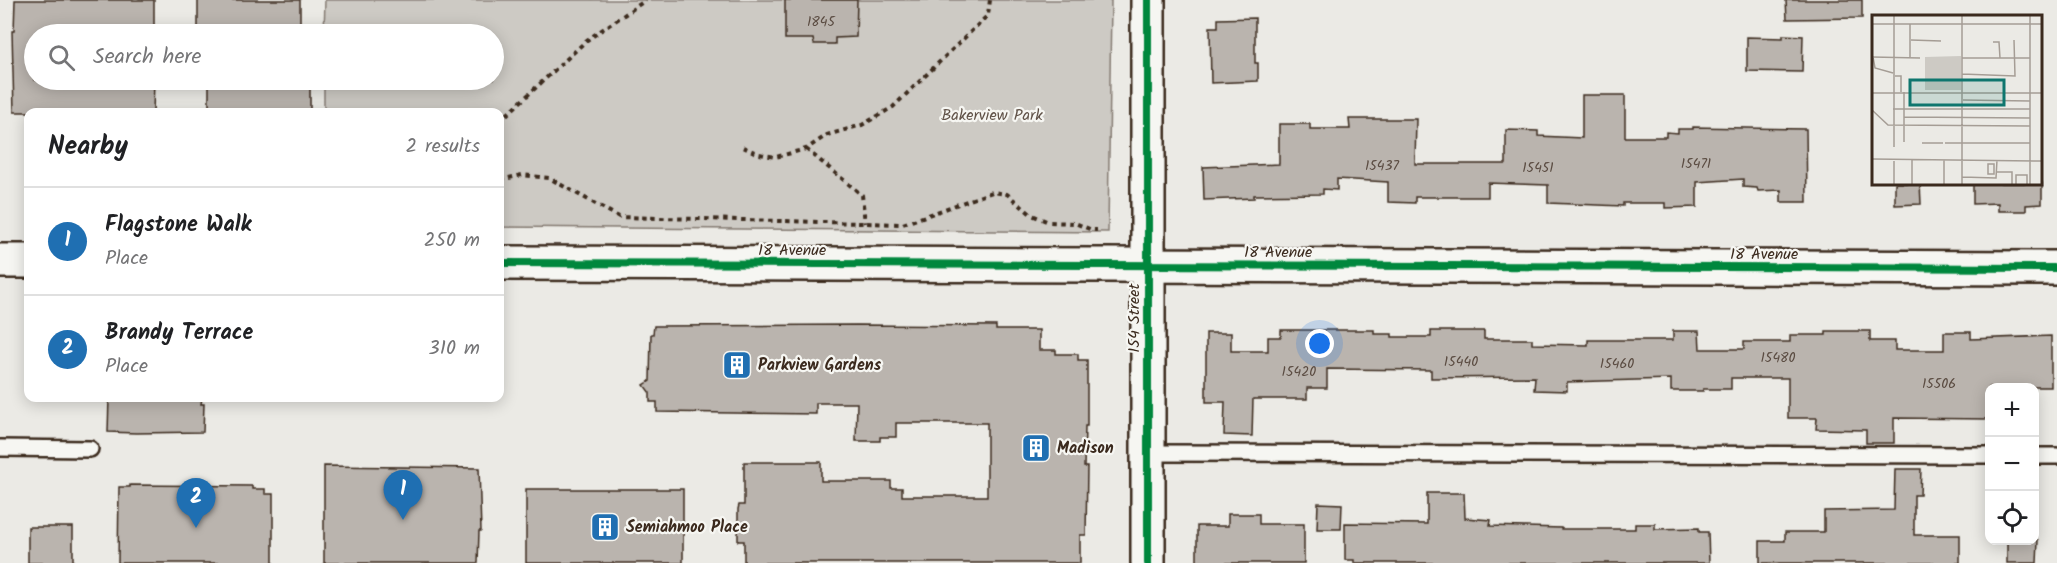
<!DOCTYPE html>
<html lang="en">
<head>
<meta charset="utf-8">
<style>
  :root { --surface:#fff; --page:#f6f6f6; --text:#202124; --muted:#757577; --line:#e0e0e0; --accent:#1f6fb2 }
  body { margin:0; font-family:Kalam,sans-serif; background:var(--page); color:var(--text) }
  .controls { position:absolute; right:18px; bottom:18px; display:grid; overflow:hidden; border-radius:12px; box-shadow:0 3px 15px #0003 }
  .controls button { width:54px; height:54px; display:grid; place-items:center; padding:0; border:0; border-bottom:2px solid var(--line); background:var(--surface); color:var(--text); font:30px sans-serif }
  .you { position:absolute; left:1320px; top:344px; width:21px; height:21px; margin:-15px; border:4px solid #fff; border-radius:50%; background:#1a73e8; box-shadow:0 0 0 9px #1a73e833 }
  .badge { display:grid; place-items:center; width:39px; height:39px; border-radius:50%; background:var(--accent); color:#fff; font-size:20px; font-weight:700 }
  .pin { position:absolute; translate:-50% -50px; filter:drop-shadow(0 2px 3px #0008) }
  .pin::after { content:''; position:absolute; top:32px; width:21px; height:18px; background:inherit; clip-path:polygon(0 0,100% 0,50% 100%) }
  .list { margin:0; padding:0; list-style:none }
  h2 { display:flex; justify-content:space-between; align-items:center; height:78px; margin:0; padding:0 24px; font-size:26px }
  h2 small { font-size:20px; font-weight:400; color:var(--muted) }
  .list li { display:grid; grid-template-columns:39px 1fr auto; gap:18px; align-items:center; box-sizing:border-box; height:108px; padding:0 24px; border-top:2px solid var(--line) }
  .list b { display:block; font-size:22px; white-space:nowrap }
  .list p { margin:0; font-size:20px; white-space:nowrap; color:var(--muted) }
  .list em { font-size:20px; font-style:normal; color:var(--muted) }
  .icon { flex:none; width:33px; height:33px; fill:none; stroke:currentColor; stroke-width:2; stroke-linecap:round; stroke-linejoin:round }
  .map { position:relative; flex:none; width:2057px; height:563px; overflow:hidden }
  .search { position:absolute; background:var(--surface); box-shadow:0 3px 15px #0003; left:24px; top:24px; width:480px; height:66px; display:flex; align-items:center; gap:15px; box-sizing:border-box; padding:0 21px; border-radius:33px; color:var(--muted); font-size:22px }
  .panel { position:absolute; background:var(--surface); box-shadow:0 3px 15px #0003; left:24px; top:108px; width:480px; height:294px; border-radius:12px }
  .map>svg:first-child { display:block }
  .green { fill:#cdcac4; stroke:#847a71; stroke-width:1.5 }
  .building { fill:#bab4ae; stroke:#3b2a1e; stroke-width:1.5 }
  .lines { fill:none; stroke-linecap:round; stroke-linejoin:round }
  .service-casing { stroke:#3b2a1e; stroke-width:20 }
  .tertiary-casing { stroke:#3b2a1e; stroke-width:38 }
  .path { stroke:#3b2a1e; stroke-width:4; stroke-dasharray:4.5 4.5; stroke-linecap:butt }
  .service { stroke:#f6f6f2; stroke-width:15 }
  .tertiary { stroke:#f6f6f2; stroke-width:33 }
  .cycleway-casing { stroke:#f6f6f2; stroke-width:11 }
  .cycleway { stroke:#00873e; stroke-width:8 }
  .labels { text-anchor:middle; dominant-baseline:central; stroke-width:4.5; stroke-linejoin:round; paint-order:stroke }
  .number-label { font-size:14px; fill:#5b4c42 }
  .park-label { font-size:16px; fill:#605248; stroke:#f6f6f2 }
  .street-label { font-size:16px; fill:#3b2a1e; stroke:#f6f6f2 }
  .poi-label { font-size:16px; font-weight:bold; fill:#3b2a1e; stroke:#f6f6f2; text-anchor:start }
  .inset-road { fill:none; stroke:#a59d95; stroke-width:1.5 }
  .view { fill:#0f766e; fill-opacity:0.15; stroke:#0f766e; stroke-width:3 }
  .inset-edge { fill:none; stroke:#3b2a1e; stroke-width:3 }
</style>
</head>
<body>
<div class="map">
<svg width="2057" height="563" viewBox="0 0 2057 563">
  <rect width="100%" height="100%" fill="#ebeae5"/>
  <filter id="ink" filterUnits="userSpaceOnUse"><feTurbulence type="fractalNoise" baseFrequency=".0167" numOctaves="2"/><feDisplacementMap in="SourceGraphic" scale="12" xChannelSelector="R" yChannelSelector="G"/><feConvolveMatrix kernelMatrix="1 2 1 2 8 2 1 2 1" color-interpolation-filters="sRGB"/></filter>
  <g filter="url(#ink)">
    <!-- green -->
    <polygon class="green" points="325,0 1111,0 1108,232 500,227 500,112 324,112 324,80 494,80 494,34 324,34"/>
    <!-- building -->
    <g class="building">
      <polygon points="15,0 154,0 154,34 34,34 34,80 154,80 153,112 14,112 12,31 14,31"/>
      <rect x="198" y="0" width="102" height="34"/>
      <polygon points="785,0 857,0 856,37 835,38 835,44 814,44 813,39 785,39"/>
      <polygon points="1786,0 1862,0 1862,18 1787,19"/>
      <polygon points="1255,18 1255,63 1258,63 1258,81 1211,83 1210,27 1218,27 1218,19"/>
      <polygon points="1783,35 1803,36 1802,72 1747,71 1747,37 1783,38"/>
      <rect x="209" y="80" width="101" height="32"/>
      <polygon points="1582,95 1625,95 1625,137 1666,137 1666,132 1678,133 1678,129 1693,129 1693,127 1806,129 1807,202 1781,202 1781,190 1758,191 1757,188 1743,187 1743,179 1697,182 1697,207 1665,208 1665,203 1623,203 1623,206 1548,203 1548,185 1488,183 1488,197 1415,197 1415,203 1388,202 1388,182 1337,179 1337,190 1323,189 1323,194 1254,195 1254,198 1204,200 1203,167 1279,164 1279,124 1310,124 1310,129 1350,129 1349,119 1416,119 1415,164 1506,164 1506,130 1538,131 1538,136 1582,138"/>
      <polygon points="1895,183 1920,183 1921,204 1895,205"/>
      <polygon points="1973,183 2042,183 2042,204 2026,205 2026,211 1998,211 1998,203 1973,204"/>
      <polygon points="857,325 996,326 996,330 1039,330 1039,350 1056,350 1056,354 1078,354 1078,360 1087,360 1087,426 1085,426 1084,467 1087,467 1086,535 1080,535 1080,563 744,563 744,541 738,541 738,509 739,505 744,505 744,462 821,462 821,481 891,481 891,488 902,488 902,496 987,496 987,423 896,423 896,437 880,437 880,441 856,441 857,403 816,403 816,414 657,412 657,402 650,402 650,393 644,385 650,381 651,334 653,334 654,326"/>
      <polygon points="1281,330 1374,330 1374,334 1392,334 1392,337 1431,337 1431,331 1484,331 1484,339 1532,339 1532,344 1588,345 1588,340 1673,340 1673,331 1699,331 1700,349 1744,349 1744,342 1790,342 1790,335 1826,335 1826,331 1870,331 1870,341 1895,341 1895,350 1944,350 1944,332 1971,332 1971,339 2051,336 2051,387 1989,387 1989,419 1894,418 1894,443 1866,443 1866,430 1816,429 1817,418 1788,418 1788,378 1731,378 1731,389 1703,389 1703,391 1671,391 1671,379 1567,382 1567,391 1534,390 1535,377 1431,378 1431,370 1327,369 1327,388 1307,388 1307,399 1253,399 1252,436 1224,435 1225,402 1206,402 1206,333 1231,333 1231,351 1268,351 1268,337 1281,337"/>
      <polygon points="109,398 202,398 201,404 204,404 203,432 136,433 108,432"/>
      <polygon points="324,466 479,468 481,531 479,531 478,563 324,563"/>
      <polygon points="1895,469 1921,469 1920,495 1914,495 1914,535 1960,535 1960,563 1760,563 1760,541 1785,541 1785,532 1824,532 1824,511 1894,510"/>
      <polygon points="130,485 252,486 252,489 265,489 265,494 273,494 273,563 118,563 119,487 130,487"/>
      <rect x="526" y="489" width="157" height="74"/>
      <polygon points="1427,493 1464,493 1465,518 1491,520 1490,526 1561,528 1561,529 1635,529 1635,524 1655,524 1655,529 1699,528 1699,532 1708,532 1709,563 1354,563 1354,560 1345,560 1345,523 1427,524"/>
      <polygon points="1318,503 1342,504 1341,529 1317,529"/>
      <polygon points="1228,514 1259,514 1259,524 1304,524 1304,563 1197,563 1197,526 1228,526"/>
      <rect x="28" y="527" width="45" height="36"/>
      <polygon points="2007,540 2038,540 2037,563 2007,563"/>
    </g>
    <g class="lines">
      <!-- service casing -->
      <g class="service-casing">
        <g id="service">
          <polyline points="0,448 90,449"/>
          <polyline points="1148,453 1990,455"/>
          <polyline points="2034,456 2057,456"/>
        </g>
      </g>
      <!-- tertiary casing -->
      <g class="tertiary-casing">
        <g id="tertiary">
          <polyline points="0,261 28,261"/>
          <polyline points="500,263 2057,268"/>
          <polyline points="1148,563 1148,0"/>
        </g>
      </g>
      <!-- path -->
      <g class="path">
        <polyline points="500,121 587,40 646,0"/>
        <polyline points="743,147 759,154 776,157 806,149 827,135 862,125 893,107 988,15 990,0"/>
        <polyline points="806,149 862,195 865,223"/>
        <polyline points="500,180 522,175 549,178 619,217 903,224 992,192 1007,194 1032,215 1049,222 1075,223 1092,230 1097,230"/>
      </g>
      <!-- service -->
      <use href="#service" class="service"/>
      <!-- tertiary -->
      <use href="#tertiary" class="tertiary"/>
      <!-- cycleway casing -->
      <g class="cycleway-casing">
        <g id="cycleway">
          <polyline points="500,263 2057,268"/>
          <polyline points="1148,563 1148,0"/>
        </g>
      </g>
      <!-- cycleway -->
      <use href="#cycleway" class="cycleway"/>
    </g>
  </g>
  <!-- icons -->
  <defs>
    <g id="building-square" transform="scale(1.5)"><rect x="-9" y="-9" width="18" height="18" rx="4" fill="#1f6fb2" stroke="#f6f6f2"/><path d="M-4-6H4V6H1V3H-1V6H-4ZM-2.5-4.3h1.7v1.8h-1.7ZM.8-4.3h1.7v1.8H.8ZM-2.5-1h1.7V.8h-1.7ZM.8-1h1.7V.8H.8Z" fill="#fff"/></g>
  </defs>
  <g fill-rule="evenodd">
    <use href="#building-square" x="737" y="365"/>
    <use href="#building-square" x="1036" y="448"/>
    <use href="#building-square" x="605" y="527"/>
  </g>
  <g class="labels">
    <!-- number labels -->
    <g class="number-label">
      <text x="821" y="22">1845</text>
      <text x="1696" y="164">15471</text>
      <text x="1382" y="166">15437</text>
      <text x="1538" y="168">15451</text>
      <text x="1778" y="358">15480</text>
      <text x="1461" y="362">15440</text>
      <text x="1617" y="364">15460</text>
      <text x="1299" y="372">15420</text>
      <text x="1939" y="384">15506</text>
    </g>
    <!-- park labels -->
    <g class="park-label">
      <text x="992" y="115">Bakerview Park</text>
    </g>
    <!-- street labels -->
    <g class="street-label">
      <text x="792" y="250">18 Avenue</text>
      <text x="1278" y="252">18 Avenue</text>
      <text x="1764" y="254">18 Avenue</text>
      <text transform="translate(1134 318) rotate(-90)">154 Street</text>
    </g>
    <!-- poi labels -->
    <g class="poi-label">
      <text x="758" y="365">Parkview Gardens</text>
      <text x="1057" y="448">Madison</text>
      <text x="626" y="527">Semiahmoo Place</text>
    </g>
  </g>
  <!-- overview -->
  <g transform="translate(1872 15)">
    <rect width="170" height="170" fill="#ebeae5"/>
    <path d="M 89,41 L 89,75 L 53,75 L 53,42 Z" fill="#cdcac4"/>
    <path class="inset-road" d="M 22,0 L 22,132M 90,0 L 90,169M 0,9 L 170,9M 38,9 L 38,42M 39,25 L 69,26M 121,27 L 127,27 L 128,43M 0,42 L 48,43M 1,42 L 3,53 L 21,58M 90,43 L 158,43M 90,59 L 143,61 L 142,25M 23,61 L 29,61 L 29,77M 0,78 L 170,78M 91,85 L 158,86M 21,94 L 158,94M 0,95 L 16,110 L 158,111M 32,102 L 158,103M 32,127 L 32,77M 50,128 L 71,128M 73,128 L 158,128M 0,144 L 170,146M 22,146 L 22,169M 116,149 L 122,149 L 122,159 L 116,159 ZM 125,157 L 140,157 L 140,169M 90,162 L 124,163 L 125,145M 40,169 L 40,144M 72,169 L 72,145M 144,169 L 144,160 L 155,160 L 155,169M 158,169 L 158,0"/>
    <path class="view" d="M 38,65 L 132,65 L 132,90 L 38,90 Z"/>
    <rect width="170" height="170" class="inset-edge"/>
  </g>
</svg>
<div class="controls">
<button>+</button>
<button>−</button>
<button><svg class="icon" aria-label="locate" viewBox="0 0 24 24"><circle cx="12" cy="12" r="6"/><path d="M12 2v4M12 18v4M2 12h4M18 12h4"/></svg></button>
</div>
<div class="you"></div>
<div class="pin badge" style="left:403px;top:520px">1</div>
<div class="pin badge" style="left:196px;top:528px">2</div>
<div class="search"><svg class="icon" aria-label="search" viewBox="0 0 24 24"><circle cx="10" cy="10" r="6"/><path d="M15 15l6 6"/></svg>Search here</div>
<section class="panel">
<h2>Nearby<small>2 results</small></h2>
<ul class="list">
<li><span class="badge">1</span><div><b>Flagstone Walk</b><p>Place</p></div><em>250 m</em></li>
<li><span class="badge">2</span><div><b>Brandy Terrace</b><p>Place</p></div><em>310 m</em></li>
</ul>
</section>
</div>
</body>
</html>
